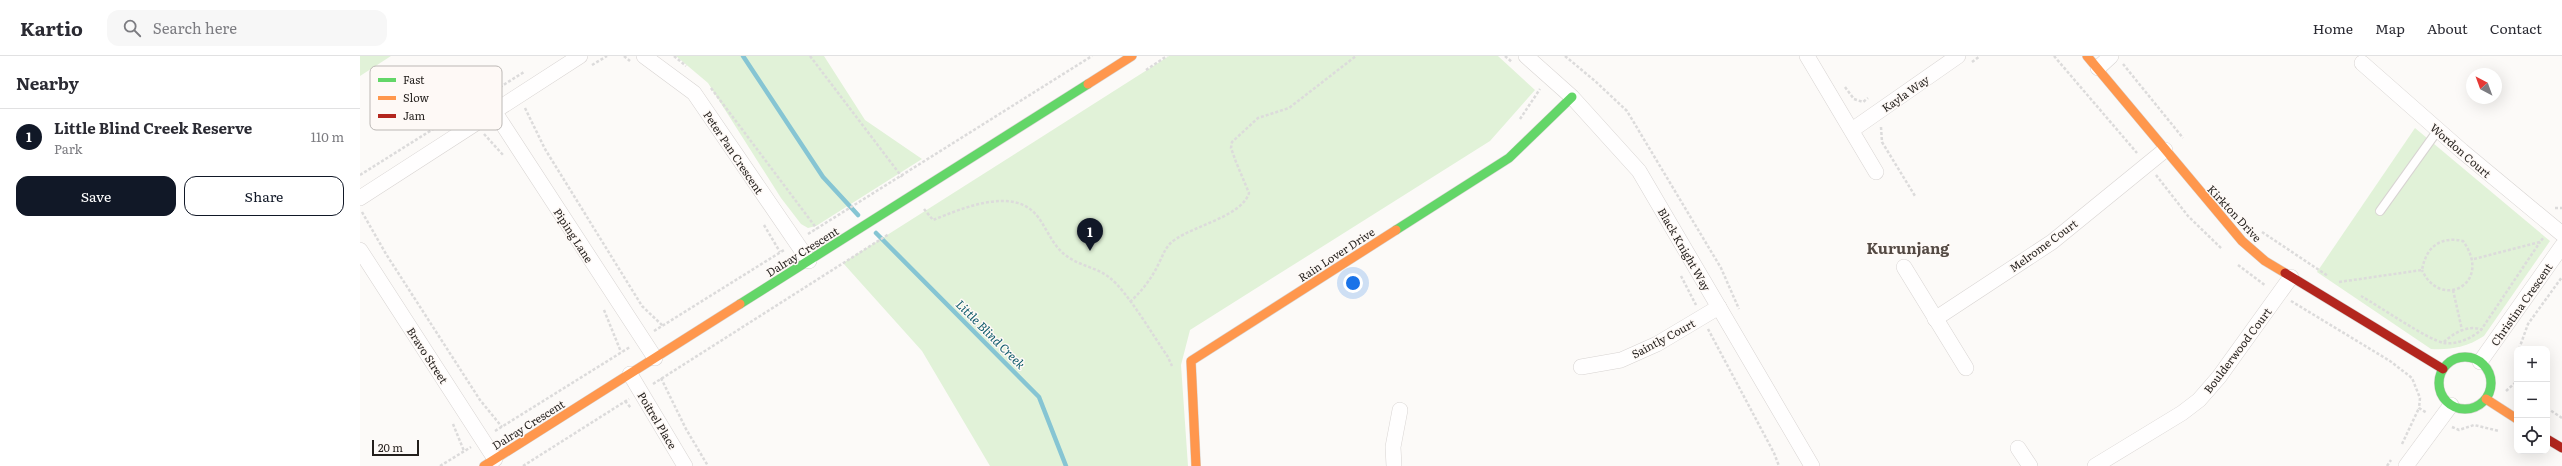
<!DOCTYPE html>
<html lang="en">
<head>
<meta charset="utf-8">
<style>
  :root { --surface:#fff; --page:#f7f7f7; --text:#2b2b33; --muted:#7c7c81; --line:#e1e1e2; --accent:#111827 }
  body { margin:0; font-family:Literata,serif; background:var(--page); color:var(--text) }
  .controls { position:absolute; right:12px; bottom:12px; display:grid; overflow:hidden; border-radius:8px; box-shadow:0 4px 16px #0002 }
  .controls button { width:36px; height:36px; display:grid; place-items:center; padding:0; border:0; border-bottom:1px solid var(--line); background:var(--surface); color:var(--text); font:20px sans-serif }
  .compass { position:absolute; left:2106px; top:12px; width:36px; height:36px; border-radius:50%; background:var(--surface); box-shadow:0 4px 16px #0002; rotate:319deg }
  .scale { position:absolute; left:12px; bottom:10px; width:47px; box-sizing:border-box; padding-left:4px; border:2px solid #231f1c; border-top:0; font-size:11px; line-height:14px; white-space:nowrap; color:#231f1c; -webkit-text-stroke:3px #fef9f6; paint-order:stroke }
  .you { position:absolute; left:993px; top:227px; width:14px; height:14px; margin:-10px; border:3px solid #fff; border-radius:50%; background:#1a73e8; box-shadow:0 0 0 6px #1a73e833 }
  .badge { display:grid; place-items:center; width:26px; height:26px; border-radius:50%; background:var(--accent); color:#fff; font-size:13px; font-weight:700 }
  .pin { position:absolute; translate:-50% -33px; filter:drop-shadow(0 1px 2px #0008) }
  .pin::after { content:''; position:absolute; top:21px; width:14px; height:12px; background:inherit; clip-path:polygon(0 0,100% 0,50% 100%) }
  .list { margin:0; padding:0; list-style:none }
  h2 { display:flex; justify-content:space-between; align-items:center; height:52px; margin:0; padding:0 16px; font-size:17px }
  h2 small { font-size:13px; font-weight:400; color:var(--muted) }
  .list li { display:grid; grid-template-columns:26px 1fr auto; gap:12px; align-items:center; box-sizing:border-box; height:56px; padding:0 16px; border-top:1px solid var(--line) }
  .list b { display:block; font-size:15px; white-space:nowrap }
  .list p { margin:0; font-size:13px; white-space:nowrap; color:var(--muted) }
  .list em { font-size:13px; font-style:normal; color:var(--muted) }
  .actions { display:flex; gap:8px; padding:12px 16px }
  .actions a { flex:1; padding:9px 0; border:1px solid var(--accent); border-radius:12px; text-align:center; font-size:14px; color:var(--accent) }
  .actions .main { background:var(--accent); color:#fff }
  .icon { flex:none; width:22px; height:22px; fill:none; stroke:currentColor; stroke-width:2; stroke-linecap:round; stroke-linejoin:round }
  .map { position:relative; flex:none; width:2202px; height:410px; overflow:hidden }
  header { display:flex; align-items:center; gap:24px; box-sizing:border-box; height:56px; padding:0 20px; background:var(--surface); border-bottom:1px solid var(--line) }
  header strong { font-size:19px }
  nav { display:flex; gap:22px; margin-inline-start:auto; font-size:14px }
  .search { width:280px; height:36px; background:var(--page); display:flex; align-items:center; gap:10px; box-sizing:border-box; padding:0 14px; border-radius:12px; color:var(--muted); font-size:15px }
  main { display:flex }
  aside { flex:1; background:var(--surface) }
  .map>svg:first-child { display:block }
  .green { fill:#e1f2d8 }
  .lines { fill:none; stroke-linecap:round; stroke-linejoin:round }
  .stream { stroke:#86c5d3; stroke-width:4.5 }
  .lane-casing { stroke:#d8d4d2; stroke-width:10 }
  .street-casing { stroke:#d8d4d2; stroke-width:16 }
  .fast-casing { stroke:#d8d4d2; stroke-width:10 }
  .slow-casing { stroke:#d8d4d2; stroke-width:10 }
  .jam-casing { stroke:#d8d4d2; stroke-width:10 }
  .path { stroke:#dcdbdb; stroke-width:2.5; stroke-dasharray:3 2; stroke-linecap:butt }
  .lane { stroke:#fffefe; stroke-width:8 }
  .street { stroke:#fffefe; stroke-width:15 }
  .fast { stroke:#63d668; stroke-width:9 }
  .slow { stroke:#ff974d; stroke-width:9 }
  .jam { stroke:#b3261e; stroke-width:9 }
  .labels { text-anchor:middle; dominant-baseline:central; stroke-width:3; stroke-linejoin:round; paint-order:stroke }
  .street-label { font-size:11px; fill:#231f1c; stroke:#fef9f6 }
  .water-label { font-size:12px; font-style:italic; fill:#0d5a6a; stroke:#fef9f6 }
  .district-label { font-size:15px; font-weight:bold; fill:#544a44; stroke:#fef9f6 }
  .key { fill:#fef9f6; stroke:#bcb8b5; stroke-width:1 }
  .key-label { font-size:11px; fill:#231f1c }
</style>
</head>
<body>
<header>
<strong>Kartio</strong>
<div class="search"><svg class="icon" aria-label="search" viewBox="0 0 24 24"><circle cx="10" cy="10" r="6"/><path d="M15 15l6 6"/></svg>Search here</div>
<nav><a>Home</a><a>Map</a><a>About</a><a>Contact</a></nav>
</header>
<main>
<aside>
<h2>Nearby<small></small></h2>
<ul class="list">
<li><span class="badge">1</span><div><b>Little Blind Creek Reserve</b><p>Park</p></div><em>110 m</em></li>
</ul>
<div class="actions"><a class="main">Save</a><a>Share</a></div>
</aside>
<div class="map">
<svg width="2202" height="410" viewBox="0 0 2202 410">
  <rect width="100%" height="100%" fill="#fcfaf8"/>
  <!-- green -->
  <g class="green">
    <polygon points="0,0 31,0 0,20"/>
    <polygon points="316,0 464,0 505,64 562,103 456,170 448,172 441,168 421,142 348,27"/>
    <polygon points="809,0 1138,0 1175,34 1130,85 830,274 821,309 828,410 630,410 562,295 483,207"/>
    <path d="M 2055,72 L 2190,185 L 2124,280 C 2107,291 2091,294 2071,293 L 1957,216 Z"/>
  </g>
  <g class="lines">
    <!-- stream -->
    <g class="stream">
      <polyline points="383,0 463,121 498,159"/>
      <polyline points="516,177 679,341 706,410"/>
    </g>
    <!-- lane casing -->
    <g class="lane-casing">
      <polyline id="lane" points="2020,155 2078,74"/>
    </g>
    <!-- street casing -->
    <g class="street-casing">
      <g id="street">
        <polyline points="284,0 334,37 449,205"/>
        <polyline points="1166,0 1212,41 1279,115 1452,410"/>
        <polyline points="1447,0 1516,116"/>
        <polyline points="2002,7 2102,95 2202,178"/>
        <polyline points="1738,12 1751,0"/>
        <polyline points="134,55 295,302"/>
        <polyline points="1492,74 1598,0"/>
        <polyline points="0,142 220,0"/>
        <polyline points="0,194 135,403"/>
        <polyline points="1544,211 1606,312"/>
        <polyline points="1575,263 1692,186 1805,94"/>
        <polyline points="2120,306 2202,190"/>
        <polyline points="1221,311 1261,304 1297,288 1359,251"/>
        <polyline points="270,318 325,410"/>
        <polyline points="1658,392 1670,410"/>
        <polyline points="1034,410 1033,391 1040,354"/>
        <polyline points="1735,410 1822,357 1839,344 1859,321 1931,221"/>
        <polyline points="2046,410 2091,349"/>
      </g>
    </g>
    <!-- fast casing -->
    <g class="fast-casing">
      <g id="fast">
        <polyline points="1036,174 1149,102 1212,41"/>
        <polyline points="380,248 728,28"/>
        <circle cx="2105" cy="327" r="26"/>
      </g>
    </g>
    <!-- slow casing -->
    <g class="slow-casing">
      <g id="slow">
        <polyline points="1727,0 1882,185 1905,205 1925,217"/>
        <polyline points="728,28 772,0"/>
        <polyline points="2126,343 2157,363"/>
        <polyline points="124,410 380,248"/>
        <polyline points="836,410 831,305 1036,174"/>
      </g>
    </g>
    <!-- jam casing -->
    <g class="jam-casing">
      <g id="jam">
        <polyline points="1925,217 2083,313"/>
        <polyline points="2187,383 2202,392"/>
      </g>
    </g>
    <!-- path -->
    <g class="path">
      <polyline points="264,0 270,5"/>
      <polyline points="314,0 326,10"/>
      <polyline points="450,0 542,121"/>
      <polyline points="1145,0 1152,6"/>
      <polyline points="1205,0 1235,25 1267,55 1361,212 1379,253"/>
      <polyline points="1694,0 1777,97"/>
      <polyline points="1612,6 1620,0"/>
      <polyline points="1763,8 1823,82"/>
      <polyline points="232,9 247,0"/>
      <polyline points="786,14 807,0"/>
      <polyline points="1485,31 1494,43 1503,46 1508,42"/>
      <polyline points="351,32 457,173"/>
      <polyline points="165,52 185,93 282,250 303,270"/>
      <polyline points="1160,63 1180,33"/>
      <polyline points="1521,71 1522,86 1555,140"/>
      <polyline points="124,78 144,100"/>
      <polyline points="0,119 164,16"/>
      <polyline points="1796,119 1828,160 1862,193"/>
      <polyline points="2195,152 2202,152"/>
      <path d="M 564,153 L 573,164 C 601,153 654,129 678,161 C 687,173 692,188 704,198 C 718,210 737,211 750,222 C 767,235 794,281 808,301 L 812,310"/>
      <polyline points="2,156 26,198 120,344 142,371"/>
      <polyline points="404,169 420,196"/>
      <polyline points="1902,176 1968,220"/>
      <polyline points="448,178 732,0"/>
      <polyline points="2114,203 2180,186 2184,181"/>
      <polyline points="1878,209 1906,230"/>
      <polyline points="1321,220 1336,249"/>
      <path d="M 1979,226 L 2062,214 C 2066,191 2080,180 2103,185 C 2134,228 2080,255 2062,214"/>
      <polyline points="2093,234 2102,274"/>
      <path d="M 2001,240 C 2019,250 2068,284 2084,287 C 2097,289 2112,282 2121,274 L 2180,186"/>
      <polyline points="1931,245 2030,305 2052,322 2060,342 2059,352 2067,357"/>
      <path d="M 770,246 C 782,235 792,222 799,207 C 804,197 806,189 816,183 C 834,170 882,160 889,137 L 876,106 L 871,92 L 872,86 L 898,62 L 929,52 L 996,0"/>
      <polyline points="244,254 261,296"/>
      <polyline points="1348,273 1414,397 1419,410"/>
      <polyline points="294,275 424,194"/>
      <path d="M 2084,286 C 2093,277 2110,268 2122,274"/>
      <polyline points="2159,293 2168,268 2202,221"/>
      <polyline points="2157,297 2155,327 2157,329"/>
      <polyline points="301,322 326,373 348,410"/>
      <polyline points="293,328 529,178"/>
      <polyline points="2146,335 2155,327"/>
      <polyline points="265,345 271,352"/>
      <polyline points="2187,352 2202,362"/>
      <polyline points="93,368 104,395"/>
      <polyline points="2092,371 2099,374 2114,369 2139,375"/>
      <polyline points="135,375 270,291"/>
      <polyline points="2042,388 2059,352"/>
      <polyline points="80,410 111,391"/>
      <polyline points="163,410 269,343"/>
      <polyline points="2027,410 2031,404"/>
    </g>
    <!-- lane -->
    <use href="#lane" class="lane"/>
    <!-- street -->
    <use href="#street" class="street"/>
    <!-- fast -->
    <use href="#fast" class="fast"/>
    <!-- slow -->
    <use href="#slow" class="slow"/>
    <!-- jam -->
    <use href="#jam" class="jam"/>
  </g>
  <g class="labels">
    <!-- street labels -->
    <g class="street-label">
      <text transform="translate(1545 37) rotate(-35)">Kayla Way</text>
      <text transform="translate(2101 94) rotate(41)">Wordon Court</text>
      <text transform="translate(374 96) rotate(56)">Peter Pan Crescent</text>
      <text transform="translate(1875 157) rotate(47)">Kirkton Drive</text>
      <text transform="translate(214 179) rotate(57)">Piping Lane</text>
      <text transform="translate(1683 189) rotate(-36)">Melrome Court</text>
      <text transform="translate(1325 193) rotate(60)">Black Knight Way</text>
      <text transform="translate(442 195) rotate(-32)">Dalray Crescent</text>
      <text transform="translate(976 198) rotate(-33)">Rain Lover Drive</text>
      <text transform="translate(2161 248) rotate(-55)">Christina Crescent</text>
      <text transform="translate(1303 282) rotate(-28)">Saintly Court</text>
      <text transform="translate(1877 294) rotate(-53)">Boulderwood Court</text>
      <text transform="translate(68 299) rotate(57)">Bravo Street</text>
      <text transform="translate(298 364) rotate(59)">Poitrel Place</text>
      <text transform="translate(168 368) rotate(-32)">Dalray Crescent</text>
    </g>
    <!-- water labels -->
    <g class="water-label">
      <text transform="translate(631 278) rotate(45)">Little Blind Creek</text>
    </g>
    <!-- district labels -->
    <g class="district-label">
      <text x="1548" y="191">Kurunjang</text>
    </g>
  </g>
  <!-- legend -->
  <rect x="10" y="10" width="132" height="64" rx="6" class="key"/>
  <rect x="18" y="22" width="18" height="4" fill="#63d668"/>
  <rect x="18" y="40" width="18" height="4" fill="#ff974d"/>
  <rect x="18" y="58" width="18" height="4" fill="#b3261e"/>
  <g class="key-label">
    <text x="43" y="28">Fast</text>
    <text x="43" y="46">Slow</text>
    <text x="43" y="64">Jam</text>
  </g>
</svg>
<div class="controls">
<button>+</button>
<button>−</button>
<button><svg class="icon" aria-label="locate" viewBox="0 0 24 24"><circle cx="12" cy="12" r="6"/><path d="M12 2v4M12 18v4M2 12h4M18 12h4"/></svg></button>
</div>
<svg class="compass" viewBox="-18 -18 36 36"><path d="M0-13l5 13h-10z" fill="#e53935"/><path d="M0 13l5-13h-10z" fill="#7c7c81"/></svg>
<div class="scale">20 m</div>
<div class="you"></div>
<div class="pin badge" style="left:730px;top:195px">1</div>
</div>
</main>
</body>
</html>
